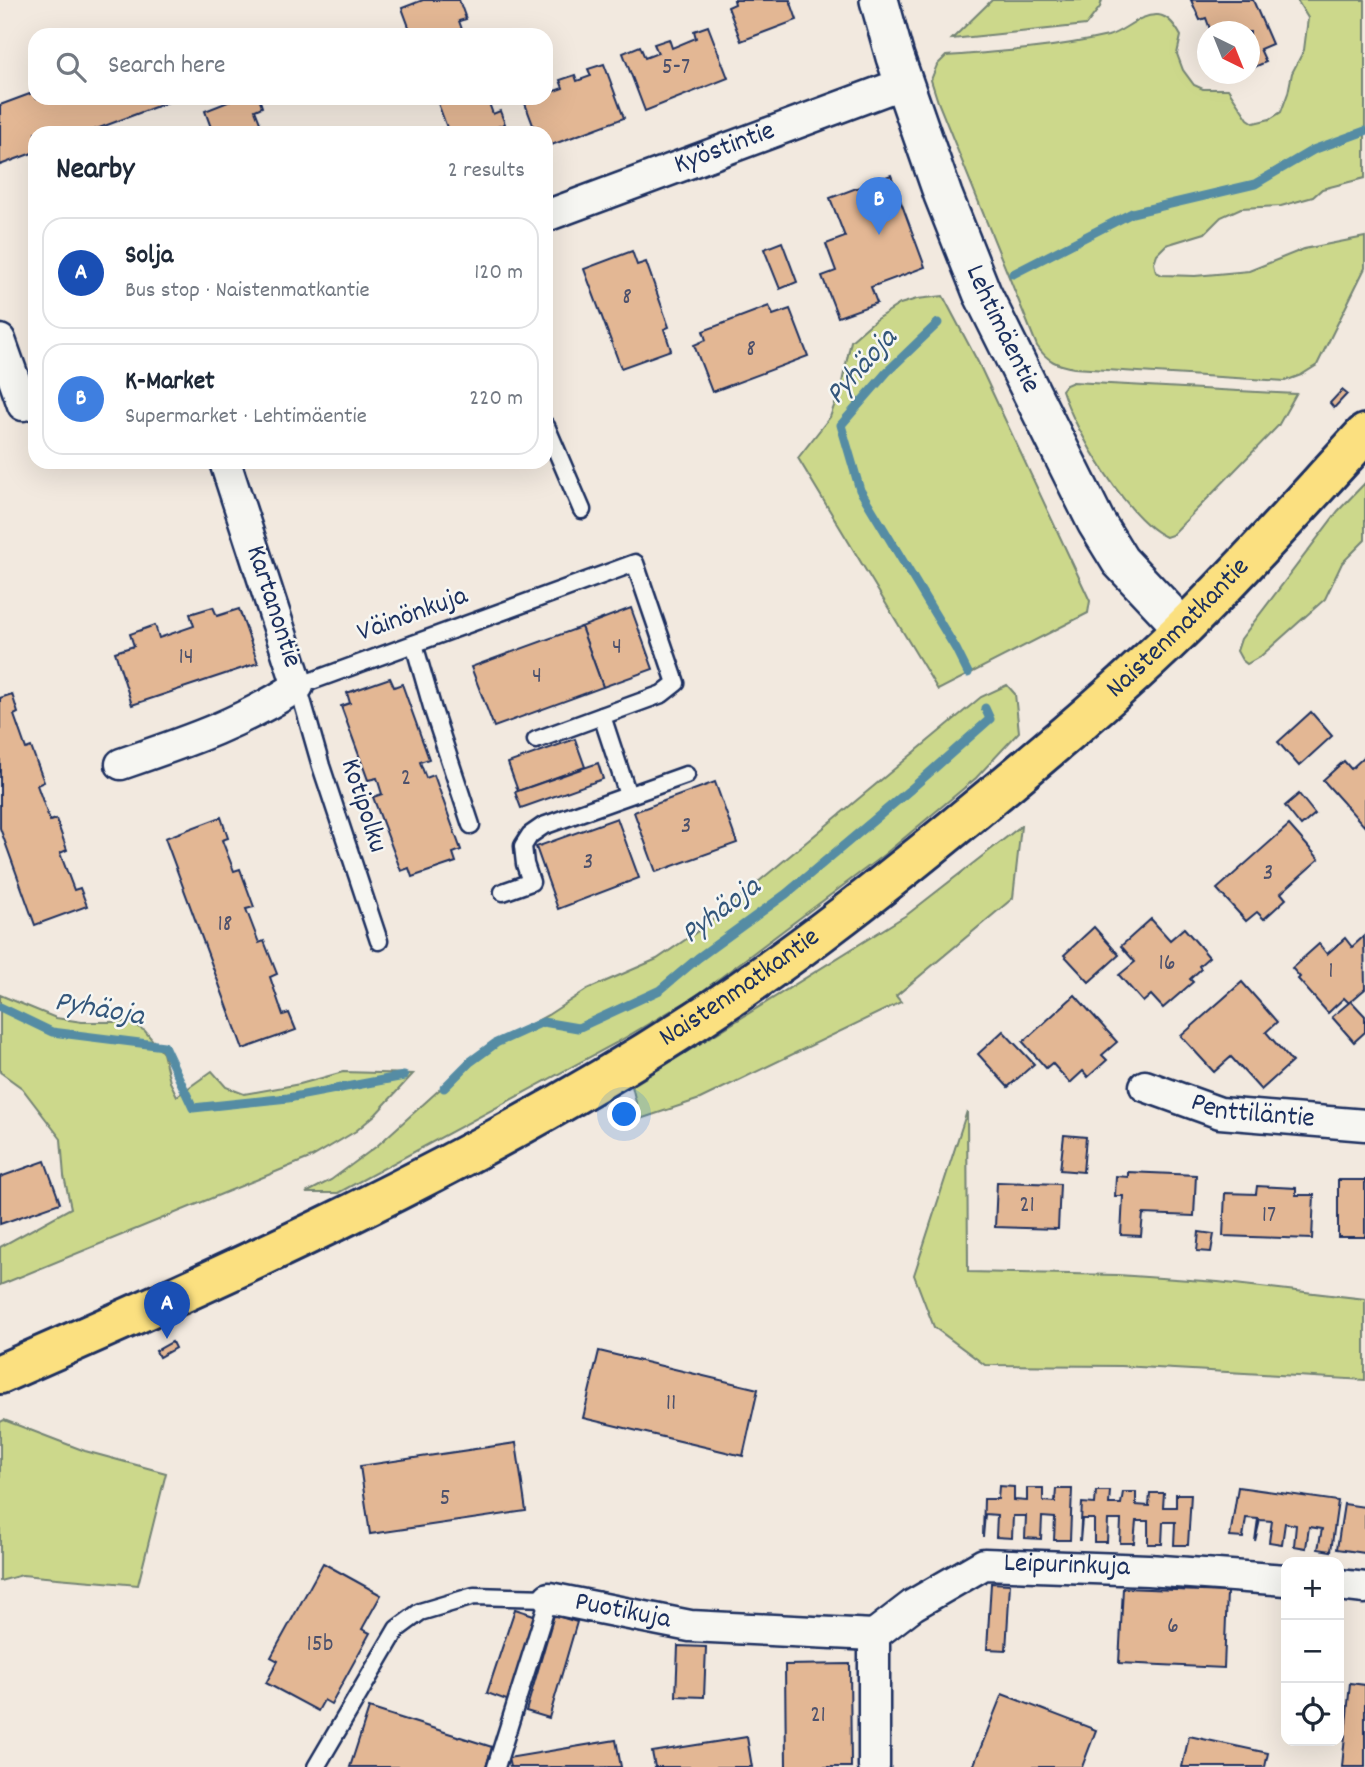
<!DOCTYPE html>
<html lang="en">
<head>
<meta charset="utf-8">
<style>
  :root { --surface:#fff; --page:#f2f2f3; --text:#1f2937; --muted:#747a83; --line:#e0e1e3; --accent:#c8321e }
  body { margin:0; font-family:Dekko,sans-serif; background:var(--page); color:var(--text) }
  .controls { position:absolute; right:21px; bottom:21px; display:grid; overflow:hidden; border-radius:14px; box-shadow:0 7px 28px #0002 }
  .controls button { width:63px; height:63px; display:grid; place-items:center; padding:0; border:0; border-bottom:2px solid var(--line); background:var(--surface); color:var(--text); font:35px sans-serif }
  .compass { position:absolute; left:1197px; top:21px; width:63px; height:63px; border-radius:50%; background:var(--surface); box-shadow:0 7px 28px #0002; rotate:137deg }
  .you { position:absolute; left:625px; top:1115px; width:24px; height:24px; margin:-18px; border:5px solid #fff; border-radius:50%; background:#1a73e8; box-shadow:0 0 0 10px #1a73e833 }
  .badge { display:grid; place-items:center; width:46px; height:46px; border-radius:50%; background:var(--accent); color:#fff; font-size:23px; font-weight:700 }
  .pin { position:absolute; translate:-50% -58px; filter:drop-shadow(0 2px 4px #0008) }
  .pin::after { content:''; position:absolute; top:37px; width:24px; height:21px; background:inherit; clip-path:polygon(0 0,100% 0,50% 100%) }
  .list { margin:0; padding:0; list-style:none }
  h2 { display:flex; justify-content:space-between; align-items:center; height:91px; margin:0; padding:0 28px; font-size:30px }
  h2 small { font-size:23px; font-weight:400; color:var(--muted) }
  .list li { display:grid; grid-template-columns:46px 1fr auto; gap:21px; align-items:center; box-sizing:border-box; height:112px; margin:0 14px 14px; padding:0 14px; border:2px solid var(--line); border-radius:21px }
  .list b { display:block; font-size:26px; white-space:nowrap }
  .list p { margin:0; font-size:23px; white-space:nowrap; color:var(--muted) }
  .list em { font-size:23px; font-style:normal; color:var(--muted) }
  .icon { flex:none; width:38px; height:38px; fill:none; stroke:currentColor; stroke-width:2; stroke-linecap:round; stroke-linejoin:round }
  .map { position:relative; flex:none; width:1365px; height:1767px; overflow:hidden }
  .search { position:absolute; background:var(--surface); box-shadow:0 7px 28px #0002; left:28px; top:28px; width:525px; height:77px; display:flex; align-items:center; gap:18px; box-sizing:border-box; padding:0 24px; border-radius:21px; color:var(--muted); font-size:26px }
  .panel { position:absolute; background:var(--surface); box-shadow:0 7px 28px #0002; left:28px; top:126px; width:525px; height:343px; border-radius:21px }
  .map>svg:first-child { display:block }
  .green { fill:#ccd88b; stroke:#748474; stroke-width:2 }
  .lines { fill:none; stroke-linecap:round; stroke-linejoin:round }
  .stream { stroke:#548ca4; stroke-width:9 }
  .building { fill:#e3b794; stroke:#1b2f5e; stroke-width:2 }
  .service-casing { stroke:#1b2f5e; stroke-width:21 }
  .minor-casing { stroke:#1b2f5e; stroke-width:35 }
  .tertiary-casing { stroke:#1b2f5e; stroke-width:42 }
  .primary-casing { stroke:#1b2f5e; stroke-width:44 }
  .service { stroke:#f6f6f2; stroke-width:16 }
  .minor { stroke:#f6f6f2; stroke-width:30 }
  .tertiary { stroke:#f6f6f2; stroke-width:37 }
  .primary { stroke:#fbe080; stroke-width:38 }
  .labels { text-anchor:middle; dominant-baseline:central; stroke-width:5; stroke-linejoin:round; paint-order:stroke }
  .number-label { font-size:24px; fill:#4d516c }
  .street-label { font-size:28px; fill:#1b2f5e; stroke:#f6f6f2 }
  .water-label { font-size:30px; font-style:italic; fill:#33567b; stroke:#f6f6f2 }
</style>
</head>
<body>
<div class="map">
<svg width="1365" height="1767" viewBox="0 0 1365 1767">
  <rect width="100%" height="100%" fill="#f2e9df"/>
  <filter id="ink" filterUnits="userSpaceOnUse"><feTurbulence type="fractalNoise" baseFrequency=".0143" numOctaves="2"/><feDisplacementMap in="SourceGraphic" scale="14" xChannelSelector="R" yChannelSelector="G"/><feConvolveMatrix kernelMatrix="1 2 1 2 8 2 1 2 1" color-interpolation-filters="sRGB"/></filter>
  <g filter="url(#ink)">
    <!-- green -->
    <g class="green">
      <polygon points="992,0 1102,0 1100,7 1086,25 952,39"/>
      <path d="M 1297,0 L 1365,0 L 1365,178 L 1322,189 L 1313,197 L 1281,206 L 1241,208 L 1221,217 L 1205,233 L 1166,245 L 1157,254 L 1154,263 L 1156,272 L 1162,275 L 1195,276 L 1249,271 L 1304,249 L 1365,237 L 1365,268 L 1317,365 L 1301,375 L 1285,381 L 1074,368 C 1057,365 1047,361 1037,346 L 938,102 L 931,80 L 937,65 L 946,56 C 1000,52 1056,48 1108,36 C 1125,31 1139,14 1158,15 C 1169,16 1176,27 1181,36 L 1177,54 L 1183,70 L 1194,85 L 1203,89 L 1228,89 L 1248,119 L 1254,123 L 1270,119 L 1281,112 L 1288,93 L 1292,73 L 1304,50 L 1308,18 Z"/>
      <polygon points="943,296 979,364 1090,601 1088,613 938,690 798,458 830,417 841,387 851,341 875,320 900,304 917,299"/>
      <path d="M 1073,382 L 1296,394 L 1278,426 L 1172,535 L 1166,537 C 1128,520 1074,429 1062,390 L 1066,385 Z"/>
      <polygon points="1365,483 1365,540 1342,563 1325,599 1261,656 1247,664 1242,660 1237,651 1241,639 1338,511"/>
      <polygon points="1007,685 1015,694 1019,732 976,778 885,854 696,996 616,1043 338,1193 306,1193 331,1180 377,1146 470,1062 496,1043 548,1015 588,989 657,959 704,927 981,697"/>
      <polygon points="1021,826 1013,898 896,996 901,1002 700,1099 640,1119 632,1086 908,914"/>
      <polygon points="0,995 56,1018 82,1022 129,1022 145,1031 163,1053 170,1082 177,1096 212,1071 226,1087 244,1094 300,1084 343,1072 413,1074 376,1114 356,1131 312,1157 0,1285 0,1247 71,1208 64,1176 61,1139 22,1088 0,1072"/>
      <polygon points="967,1111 968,1272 1118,1275 1218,1282 1365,1299 1365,1380 1121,1366 985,1365 934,1327 914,1275"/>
      <polygon points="4,1420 85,1451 166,1473 138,1585 22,1575 0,1581 0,1422"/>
    </g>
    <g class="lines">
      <!-- stream -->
      <g class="stream">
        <polyline points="1013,274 1132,213 1255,184 1313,150 1365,131"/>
        <polyline points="938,323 887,372 841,425 860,490 956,649 968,673"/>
        <polyline points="0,1007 52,1032 164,1046 193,1108 288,1098 404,1076"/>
        <polyline points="444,1088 470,1062 496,1043 543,1022 578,1028 660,990 698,958 786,894 911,789 990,719 985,708"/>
      </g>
    </g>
    <!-- building -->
    <g class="building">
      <polygon points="423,0 459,0 466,19 459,21 464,35 412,35 402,8"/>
      <polygon points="734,0 790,0 797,20 741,41 728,7 735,4"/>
      <polygon points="1191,0 1253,0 1272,44 1260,49 1266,62 1250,69 1250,32 1211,32 1206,18 1200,20"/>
      <polygon points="708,26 728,78 645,111 623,53 640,46 645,58 658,53 654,44 669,39 672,48 696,38 694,31"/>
      <polygon points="604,64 624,118 546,147 546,133 536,133 523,98 546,98 546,94 563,88 560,80 575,75 577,81 591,76 588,69"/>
      <polygon points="35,92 35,98 179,98 86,133 35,133 35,152 0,165 0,105"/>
      <polygon points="238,98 259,98 262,107 255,110 264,133 213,133 205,111"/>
      <polygon points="436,98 487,98 493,114 500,111 505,124 482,133 449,133"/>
      <polygon points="891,175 925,267 871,287 877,303 838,317 822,276 836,271 826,244 845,237 830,198"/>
      <polygon points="782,242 797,282 780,289 764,249"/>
      <polygon points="632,251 637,265 646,262 669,327 664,329 671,350 621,368 584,269"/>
      <polygon points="769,306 773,315 790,309 808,356 712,392 694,345 706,340 703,331"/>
      <polygon points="1342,390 1347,394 1334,408 1330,403"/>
      <polygon points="213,607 217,616 239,609 258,663 132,705 115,652 134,646 130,634 155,625 159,638 194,626 190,614"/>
      <polygon points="631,608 653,669 603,687 581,627"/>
      <polygon points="581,627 603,687 494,727 471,667"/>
      <polygon points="390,678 394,687 402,684 429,759 420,762 426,778 434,775 461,850 453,853 456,862 412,877 409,868 401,871 373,797 382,794 377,778 368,780 341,706 350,703 347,693"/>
      <polygon points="12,694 18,713 14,715 26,749 31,747 44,782 37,785 50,821 56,819 67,850 60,853 74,890 80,888 87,906 35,925 0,828 0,698"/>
      <polygon points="1311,712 1332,736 1299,766 1278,742"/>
      <polygon points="575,739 585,767 518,791 508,763"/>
      <polygon points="1365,756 1365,827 1323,780 1344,761 1351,769"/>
      <polygon points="598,763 603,779 521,808 515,792"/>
      <polygon points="715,782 737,843 656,872 634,812"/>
      <polygon points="1299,794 1315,814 1301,826 1285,806"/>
      <polygon points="221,817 228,838 222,840 234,871 240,869 254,907 246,909 259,943 264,941 277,974 270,977 283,1015 289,1013 296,1030 243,1049 165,838"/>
      <polygon points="617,818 639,878 558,909 536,847"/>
      <polygon points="1289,825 1319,859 1281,893 1286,899 1264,919 1257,912 1246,921 1217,889"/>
      <polygon points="1151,919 1170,940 1184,928 1209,957 1199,966 1201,969 1190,979 1193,982 1163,1008 1151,995 1143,1002 1119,975 1135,962 1121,946"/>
      <polygon points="1094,927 1119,955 1089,982 1064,955"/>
      <polygon points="1364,936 1365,989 1349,1003 1344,998 1328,1013 1298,979 1300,977 1292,968 1319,944 1327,954 1345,938 1352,947"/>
      <polygon points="1242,982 1277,1022 1266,1032 1292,1062 1261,1090 1231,1057 1214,1072 1181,1036"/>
      <polygon points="1075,995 1117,1042 1102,1055 1107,1060 1088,1077 1083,1071 1070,1083 1052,1063 1046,1068 1023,1042"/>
      <polygon points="1351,1001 1365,1016 1365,1032 1354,1042 1332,1017"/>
      <polygon points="1003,1031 1034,1064 1008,1087 978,1054"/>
      <polygon points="1064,1135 1086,1137 1083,1172 1060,1170"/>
      <polygon points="45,1161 60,1203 0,1224 0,1177"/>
      <polygon points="1128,1172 1196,1175 1194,1216 1143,1214 1141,1236 1121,1235 1123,1196 1115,1196 1116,1176 1128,1177"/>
      <rect x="1338" y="1180" width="27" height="57"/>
      <polygon points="997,1182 1060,1184 1058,1229 995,1227"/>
      <polygon points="1257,1186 1296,1188 1296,1195 1314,1195 1312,1239 1223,1236 1225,1193 1256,1194"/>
      <polygon points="1199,1232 1214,1234 1211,1252 1197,1251"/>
      <polygon points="172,1342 175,1348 159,1357 156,1351"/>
      <polygon points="599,1351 758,1389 743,1456 583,1418"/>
      <polygon points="516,1443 526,1511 370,1534 360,1466"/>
      <polygon points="999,1486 1014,1487 1014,1500 1027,1501 1027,1488 1043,1488 1043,1501 1055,1502 1056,1489 1072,1489 1070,1540 1054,1540 1055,1518 1042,1517 1041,1539 1025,1538 1026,1516 1013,1516 1012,1538 996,1537 997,1515 985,1514 983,1537 984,1499 998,1499"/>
      <polygon points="1238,1487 1338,1501 1331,1551 1318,1549 1322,1529 1309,1527 1306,1548 1294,1546 1296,1525 1285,1523 1282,1544 1269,1542 1272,1521 1260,1520 1255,1541 1258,1519 1246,1518 1243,1538 1230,1537"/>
      <polygon points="1096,1491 1110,1491 1109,1504 1121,1504 1123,1492 1136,1492 1136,1505 1149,1506 1150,1493 1164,1493 1163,1507 1176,1507 1176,1494 1191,1494 1188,1545 1174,1545 1175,1522 1163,1522 1162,1544 1148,1544 1148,1521 1136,1521 1134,1543 1120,1543 1121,1520 1108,1520 1107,1542 1094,1542 1094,1519 1082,1519 1080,1541 1082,1503 1095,1504"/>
      <polygon points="1344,1504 1365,1507 1365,1553 1337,1549"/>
      <polygon points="323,1563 381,1595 362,1629 370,1633 331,1704 324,1700 318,1711 266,1683 278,1661 271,1657"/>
      <polygon points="991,1583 1010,1584 1006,1650 987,1649"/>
      <polygon points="1123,1588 1227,1592 1224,1668 1119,1663"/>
      <polygon points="515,1609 540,1617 512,1702 487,1693"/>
      <polygon points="554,1615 577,1622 549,1718 526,1711"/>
      <polygon points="678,1646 706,1647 704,1697 676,1696"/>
      <polygon points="850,1664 851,1767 786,1767 785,1665"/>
      <polygon points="1350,1683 1365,1685 1365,1767 1342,1767"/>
      <polygon points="1002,1694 1096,1730 1082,1767 973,1767"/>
      <polygon points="369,1708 492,1747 486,1767 350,1767"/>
      <polygon points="1189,1736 1268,1753 1265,1767 1182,1767"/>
      <polygon points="747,1737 752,1767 655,1767 652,1752"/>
      <polygon points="616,1740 621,1767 510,1767 508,1758"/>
    </g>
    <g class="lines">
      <!-- service casing -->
      <g class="service-casing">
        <g id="service">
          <polyline points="546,426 582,510"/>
          <polyline points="414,644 433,710 471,825"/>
          <polyline points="602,716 628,795"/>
          <polyline points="503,892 531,882 525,864 523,846 530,835 543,826 686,775"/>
          <polyline points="379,941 321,766 298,686 635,563 676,683 662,694 536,740"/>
          <polyline points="316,1767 397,1629 420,1612 474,1596 549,1598 496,1767"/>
        </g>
      </g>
      <!-- minor casing -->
      <g class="minor-casing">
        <g id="minor">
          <path id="s1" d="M 546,216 L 904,83"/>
          <polyline points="0,340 23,405"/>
          <path d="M 121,764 C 185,742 240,724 298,686 L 225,462"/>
          <path id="s2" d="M 1145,1086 L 1220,1113 L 1365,1125"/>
          <polyline points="1339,1585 1365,1588"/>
          <path id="s3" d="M 549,1598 L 690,1626 L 874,1635"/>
          <path id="s4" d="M 874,1767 L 874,1635 L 913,1605 L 984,1564 L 1148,1570 L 1286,1580"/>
        </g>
      </g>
      <!-- tertiary casing -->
      <g class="tertiary-casing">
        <g id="tertiary">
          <path id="s5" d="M 879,0 L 895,57 L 943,195 L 982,293 L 1096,522 L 1120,561 L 1183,628"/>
        </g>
      </g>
      <!-- primary casing -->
      <g class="primary-casing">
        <g id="primary">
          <path id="s6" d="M 0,1374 C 239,1270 478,1162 697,1020 C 798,954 892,879 985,802 C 1052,747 1118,691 1181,630 C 1245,567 1304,500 1365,434"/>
        </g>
      </g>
      <!-- service -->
      <use href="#service" class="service"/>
      <!-- minor -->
      <use href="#minor" class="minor"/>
      <!-- tertiary -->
      <use href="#tertiary" class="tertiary"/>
      <!-- primary -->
      <use href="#primary" class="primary"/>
    </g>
  </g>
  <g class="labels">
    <!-- number labels -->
    <g class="number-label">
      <text x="676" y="68">5-7</text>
      <text x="627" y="298">8</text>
      <text x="751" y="350">8</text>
      <text x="617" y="648">4</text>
      <text x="186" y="658">14</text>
      <text x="537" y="677">4</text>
      <text x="406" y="779">2</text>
      <text x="686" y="827">3</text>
      <text x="588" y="863">3</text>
      <text x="1268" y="874">3</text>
      <text x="225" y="925">18</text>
      <text x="1167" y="964">16</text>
      <text x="1331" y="972">1</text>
      <text x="1027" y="1206">21</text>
      <text x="1269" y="1216">17</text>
      <text x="671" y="1404">11</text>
      <text x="445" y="1499">5</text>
      <text x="1173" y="1627">6</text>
      <text x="320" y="1645">15b</text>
      <text x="818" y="1716">21</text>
    </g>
    <!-- street labels -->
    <g class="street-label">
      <text stroke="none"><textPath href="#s1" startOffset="191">Kyöstintie</textPath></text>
      <text stroke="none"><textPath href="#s5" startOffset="352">Lehtimäentie</textPath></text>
      <text transform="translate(272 607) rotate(72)">Kartanontie</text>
      <text transform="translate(413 616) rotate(-20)">Väinönkuja</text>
      <text stroke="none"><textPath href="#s6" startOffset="1404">Naistenmatkantie</textPath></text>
      <text transform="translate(362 806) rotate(72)">Kotipolku</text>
      <text stroke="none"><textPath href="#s6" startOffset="836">Naistenmatkantie</textPath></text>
      <text stroke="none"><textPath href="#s2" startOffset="112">Penttiläntie</textPath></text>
      <text stroke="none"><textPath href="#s4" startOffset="346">Leipurinkuja</textPath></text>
      <text stroke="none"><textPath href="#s3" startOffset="75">Puotikuja</textPath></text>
    </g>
    <!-- water labels -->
    <g class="water-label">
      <text transform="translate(863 368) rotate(-48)">Pyhäoja</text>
      <text transform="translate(722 912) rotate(-37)">Pyhäoja</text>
      <text transform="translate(99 1011) rotate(10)">Pyhäoja</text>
    </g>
  </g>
</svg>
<div class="controls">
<button>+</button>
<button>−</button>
<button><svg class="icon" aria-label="locate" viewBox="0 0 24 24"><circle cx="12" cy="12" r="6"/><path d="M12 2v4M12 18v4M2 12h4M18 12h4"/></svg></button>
</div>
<svg class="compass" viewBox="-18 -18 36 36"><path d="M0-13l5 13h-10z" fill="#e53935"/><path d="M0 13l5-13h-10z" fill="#747a83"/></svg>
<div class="you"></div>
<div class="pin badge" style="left:167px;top:1339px;background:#1a4fb4">A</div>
<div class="pin badge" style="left:879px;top:235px;background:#3f7fe0">B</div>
<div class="search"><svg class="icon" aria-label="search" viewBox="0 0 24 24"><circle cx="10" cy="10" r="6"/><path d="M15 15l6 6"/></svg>Search here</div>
<section class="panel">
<h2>Nearby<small>2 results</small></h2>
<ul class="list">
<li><span class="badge" style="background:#1a4fb4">A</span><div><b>Solja</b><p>Bus stop · Naistenmatkantie</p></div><em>120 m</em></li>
<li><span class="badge" style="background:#3f7fe0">B</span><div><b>K-Market</b><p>Supermarket · Lehtimäentie</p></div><em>220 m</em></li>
</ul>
</section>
</div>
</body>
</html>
